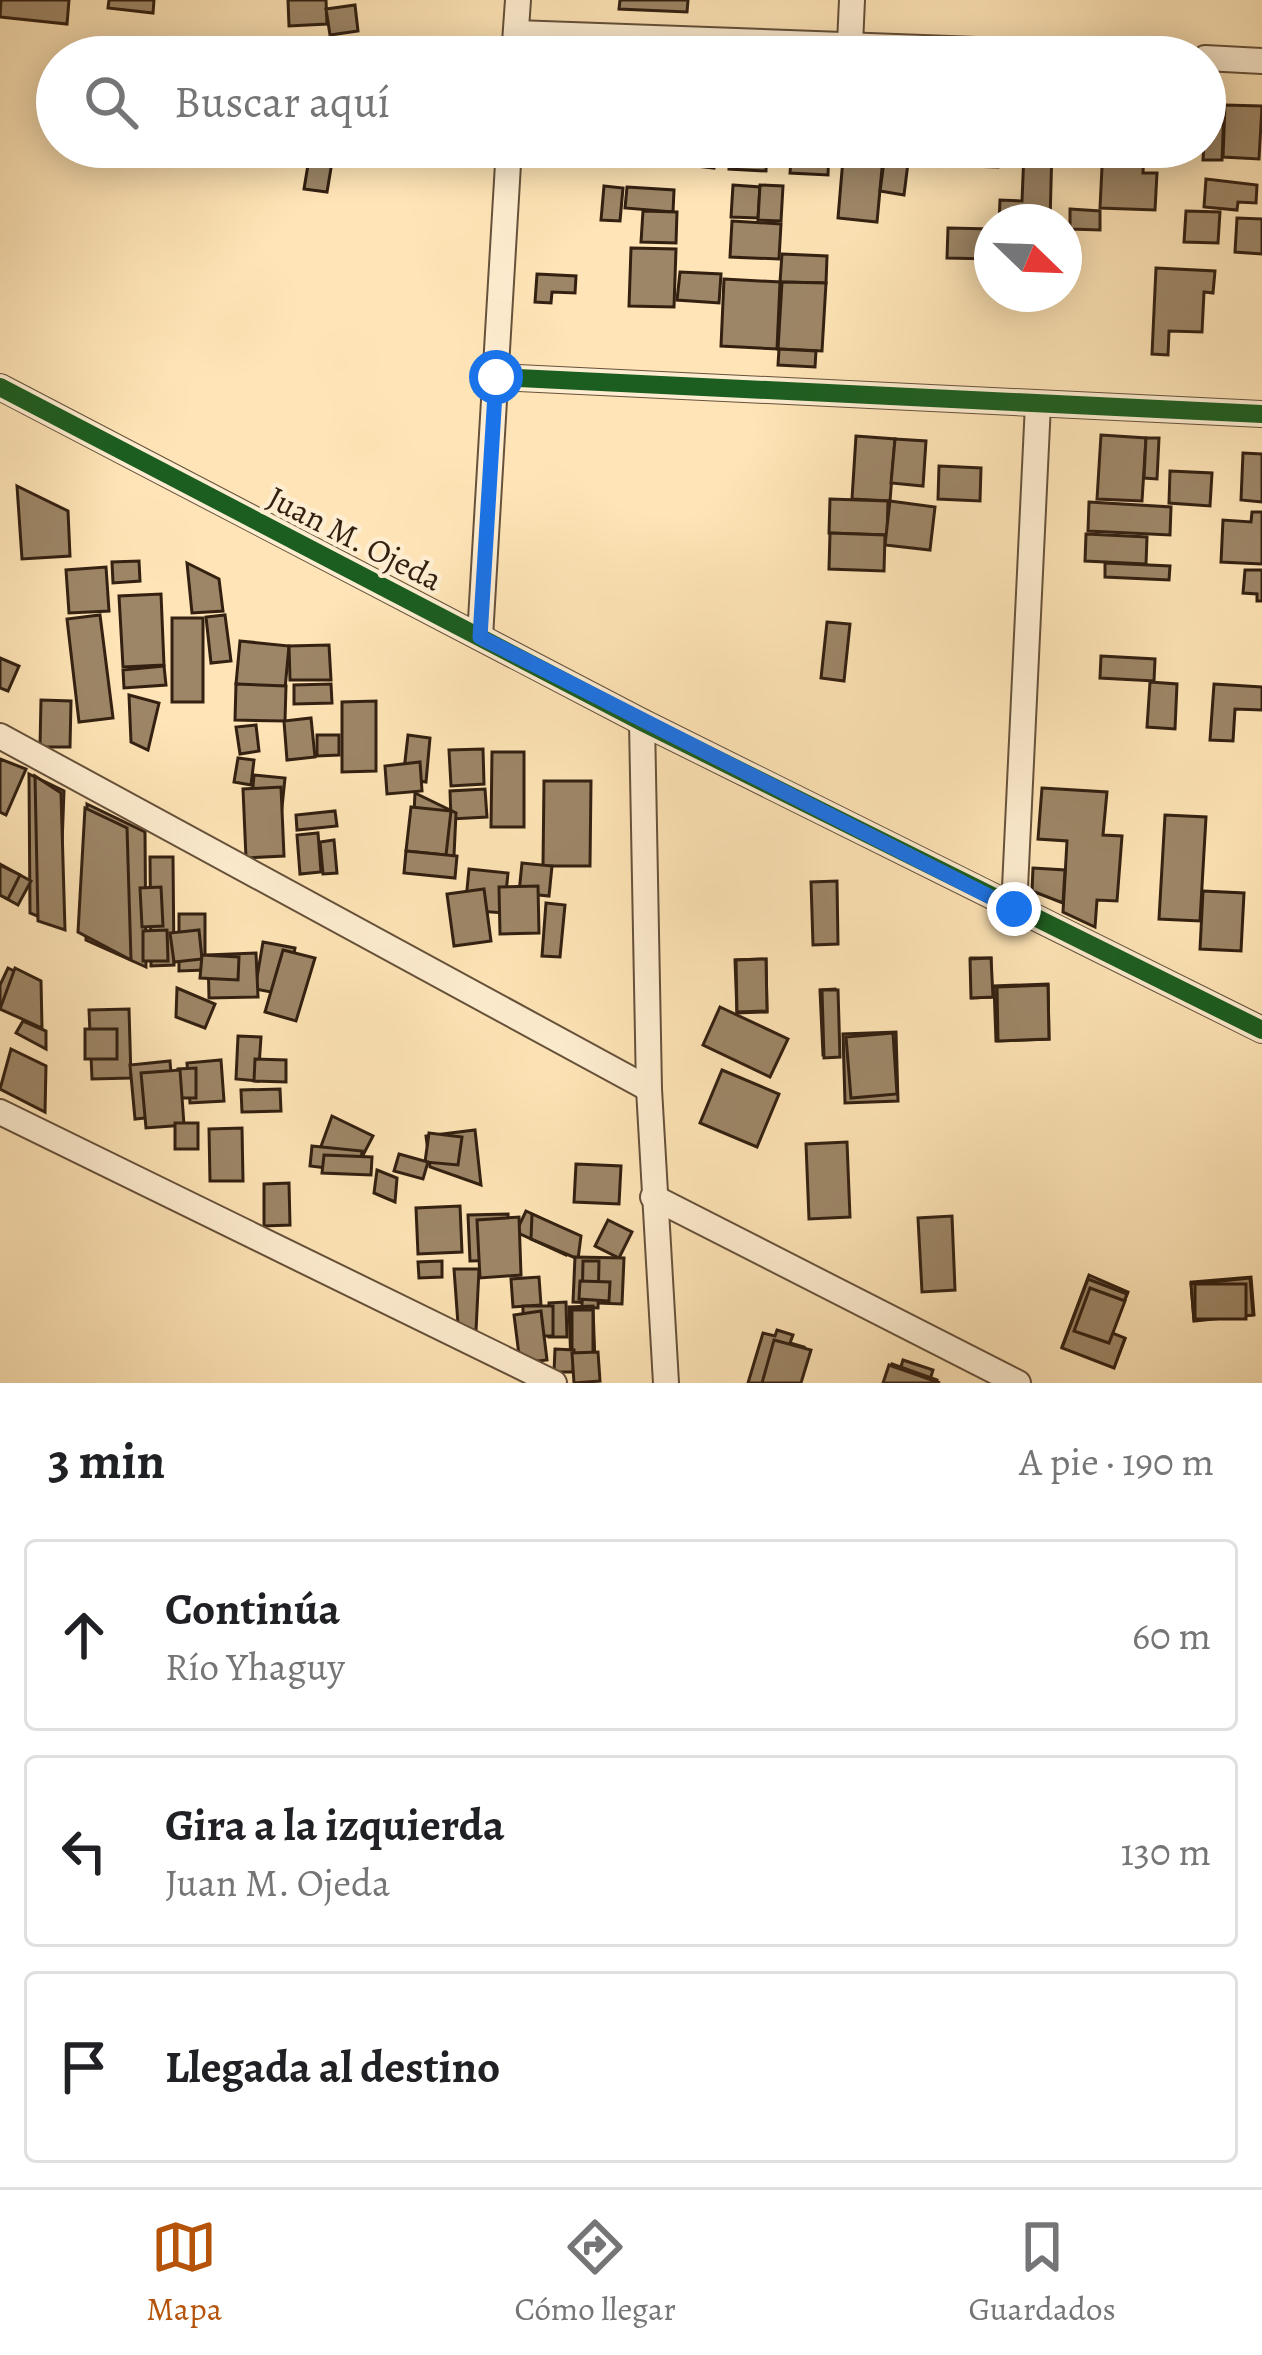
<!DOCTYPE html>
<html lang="es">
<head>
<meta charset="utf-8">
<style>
  :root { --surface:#fff; --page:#f2f2f2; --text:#202124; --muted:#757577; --line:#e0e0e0; --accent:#b45309 }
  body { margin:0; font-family:Alegreya,serif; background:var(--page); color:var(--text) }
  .compass { position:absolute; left:974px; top:204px; width:108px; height:108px; border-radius:50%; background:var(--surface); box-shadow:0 6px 30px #0003; rotate:113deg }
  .stop { position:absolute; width:36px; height:36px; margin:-27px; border:9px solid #1a73e8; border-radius:50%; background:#fff }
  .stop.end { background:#1a73e8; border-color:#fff; box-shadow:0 3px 12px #0008 }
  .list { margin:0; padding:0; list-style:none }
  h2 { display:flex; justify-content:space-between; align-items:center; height:156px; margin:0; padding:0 48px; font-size:51px }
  h2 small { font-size:39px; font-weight:400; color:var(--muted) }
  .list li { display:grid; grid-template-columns:78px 1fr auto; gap:36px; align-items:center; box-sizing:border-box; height:192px; margin:0 24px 24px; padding:0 24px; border:3px solid var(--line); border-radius:12px }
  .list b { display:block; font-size:45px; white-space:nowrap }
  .list p { margin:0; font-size:39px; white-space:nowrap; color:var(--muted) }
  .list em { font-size:39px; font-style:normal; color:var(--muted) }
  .icon { flex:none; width:66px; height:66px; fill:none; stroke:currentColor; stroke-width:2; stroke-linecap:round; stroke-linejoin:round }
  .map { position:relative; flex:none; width:1262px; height:1383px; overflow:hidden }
  .search { position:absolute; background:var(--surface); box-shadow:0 6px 30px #0003; left:36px; right:36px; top:36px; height:132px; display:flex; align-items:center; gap:30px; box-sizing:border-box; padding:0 42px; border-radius:66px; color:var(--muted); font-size:45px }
  .sheet { height:804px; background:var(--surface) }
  nav { display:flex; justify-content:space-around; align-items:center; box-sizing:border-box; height:168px; border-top:3px solid var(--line); background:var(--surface); font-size:33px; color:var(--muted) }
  nav a { display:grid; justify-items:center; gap:6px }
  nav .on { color:var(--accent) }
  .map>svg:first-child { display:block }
  .building { fill:#9d8667; stroke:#332011; stroke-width:3 }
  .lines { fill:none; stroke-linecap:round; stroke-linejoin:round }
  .street-casing { stroke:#66513a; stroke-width:28 }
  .street { stroke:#feedd0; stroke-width:24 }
  .cycleway-casing { stroke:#feedd0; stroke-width:26 }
  .cycleway { stroke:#1b5e20; stroke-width:18 }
  .route { stroke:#1a73e8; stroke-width:15 }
  .labels { text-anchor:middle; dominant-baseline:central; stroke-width:9; stroke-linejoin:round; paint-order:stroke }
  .street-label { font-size:33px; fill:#332011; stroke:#feedd0 }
</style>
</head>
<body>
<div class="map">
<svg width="1262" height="1383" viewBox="0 0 1262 1383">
  <rect width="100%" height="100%" fill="#fee4b6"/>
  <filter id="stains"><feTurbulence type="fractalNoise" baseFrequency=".00167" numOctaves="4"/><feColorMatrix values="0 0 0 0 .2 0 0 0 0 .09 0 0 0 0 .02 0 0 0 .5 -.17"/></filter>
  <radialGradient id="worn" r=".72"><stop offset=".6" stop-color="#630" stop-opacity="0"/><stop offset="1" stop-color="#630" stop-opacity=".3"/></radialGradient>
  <!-- building -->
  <g class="building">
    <polygon points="1,0 69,0 67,24 0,17"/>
    <polygon points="109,0 154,0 153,13 108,8"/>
    <polygon points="288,0 326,0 327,24 289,26"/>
    <polygon points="620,0 688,0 687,12 619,9"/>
    <polygon points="355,5 358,31 330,35 326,9"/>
    <polygon points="1225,105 1262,106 1259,159 1223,157"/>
    <polygon points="1206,110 1224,110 1222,160 1203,160"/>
    <polygon points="680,147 717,147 714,168 678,164"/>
    <polygon points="730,147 767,147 766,171 729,169"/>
    <polygon points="792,147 829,147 828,175 790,173"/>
    <polygon points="844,147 884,147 877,222 838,218"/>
    <polygon points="886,147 910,147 904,195 880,191"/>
    <polygon points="968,147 999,147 998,167 967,166"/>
    <polygon points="1002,147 1052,147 1050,222 999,222 1000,200 1022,201 1024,152 1002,152"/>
    <rect x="1058" y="147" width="43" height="14"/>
    <polygon points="1103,147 1144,147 1143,173 1157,173 1155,210 1100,208"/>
    <polygon points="309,159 332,162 327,192 304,189"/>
    <polygon points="1206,179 1257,185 1256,203 1238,202 1237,210 1204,207"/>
    <polygon points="733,185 760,187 758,218 731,217"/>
    <polygon points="760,185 783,186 781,221 758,220"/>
    <polygon points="604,186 623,188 620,221 601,220"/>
    <polygon points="627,187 674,190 673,212 625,208"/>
    <polygon points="1070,209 1100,211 1100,230 1070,229"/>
    <polygon points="643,211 677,212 676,243 641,242"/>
    <polygon points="1186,211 1220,212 1218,243 1184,242"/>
    <polygon points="1237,218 1262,219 1262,254 1235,252"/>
    <polygon points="732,221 781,224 779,259 730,257"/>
    <polygon points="948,228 992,229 992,259 947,258"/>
    <polygon points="631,248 676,249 674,307 629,306"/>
    <polygon points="782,254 827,256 826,283 780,282"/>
    <polygon points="1156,268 1215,271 1213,293 1204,292 1202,332 1169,331 1168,355 1152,354"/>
    <polygon points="680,272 721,274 719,303 677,300"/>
    <polygon points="537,274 576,276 575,293 552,292 551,303 535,302"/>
    <polygon points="724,279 780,282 777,349 721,346"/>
    <polygon points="782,282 826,283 822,351 778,349"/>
    <polygon points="779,349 816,351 815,367 778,365"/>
    <polygon points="1101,435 1146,438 1142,501 1097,499"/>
    <polygon points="856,436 895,439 890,501 852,499"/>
    <polygon points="1146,438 1159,438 1157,479 1144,478"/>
    <polygon points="895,439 926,441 923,486 891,483"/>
    <polygon points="1243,453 1262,454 1262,502 1241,500"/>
    <polygon points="939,466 981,468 980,501 938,499"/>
    <polygon points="1170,471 1212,473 1210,506 1169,503"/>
    <polygon points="17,486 68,511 70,556 22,559"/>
    <polygon points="830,499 888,501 887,535 829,533"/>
    <polygon points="890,501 935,507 930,550 885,545"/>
    <polygon points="1089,502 1171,507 1170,535 1088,531"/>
    <polygon points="1252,512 1262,512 1262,564 1221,562 1223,520 1251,522"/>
    <polygon points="830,533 885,535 884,571 829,569"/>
    <polygon points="1086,534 1147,537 1146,564 1085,561"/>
    <polygon points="139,561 140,581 113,583 112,562"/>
    <polygon points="187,563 219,579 223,611 192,613"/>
    <polygon points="1105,563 1170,566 1169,580 1105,577"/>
    <polygon points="106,567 109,611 69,613 66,570"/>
    <polygon points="1245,570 1262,570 1262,601 1257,601 1257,594 1243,593"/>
    <polygon points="161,594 164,665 123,667 119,596"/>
    <polygon points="100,615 113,718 79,722 67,619"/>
    <polygon points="225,615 231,661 211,663 206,617"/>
    <rect x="172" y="618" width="31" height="84"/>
    <polygon points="827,622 850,624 844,681 821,678"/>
    <polygon points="240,641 289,646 285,689 236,684"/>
    <polygon points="329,645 331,680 290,680 289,646"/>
    <polygon points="1101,656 1155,659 1154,681 1100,678"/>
    <polygon points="0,658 19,666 8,691 0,688"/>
    <polygon points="164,666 166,685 124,688 123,670"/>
    <polygon points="1150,682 1177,684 1175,729 1147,727"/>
    <polygon points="236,684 286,686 285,721 235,720"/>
    <polygon points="331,684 332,703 294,704 294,685"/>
    <polygon points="1214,684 1262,687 1262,710 1235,709 1233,741 1210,740"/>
    <polygon points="129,695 159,703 148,750 131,742"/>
    <polygon points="41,700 71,701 70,747 40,747"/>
    <polygon points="376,701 376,771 342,772 342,702"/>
    <polygon points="311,718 315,757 287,760 284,721"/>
    <polygon points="256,725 259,751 240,754 236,727"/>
    <polygon points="317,735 339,735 339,755 317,756"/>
    <polygon points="408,735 430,738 426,782 403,779"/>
    <polygon points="483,749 484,784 451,786 449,750"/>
    <polygon points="492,752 524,752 524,827 491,827"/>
    <polygon points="238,758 254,760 251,785 234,782"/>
    <polygon points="0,759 26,769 6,815 0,812"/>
    <polygon points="420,762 422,791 387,794 385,766"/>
    <polygon points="29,774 64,791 59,925 30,913"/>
    <polygon points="254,775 285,778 278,846 248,843"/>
    <polygon points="35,776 61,793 65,930 38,921"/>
    <polygon points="544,781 591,781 590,866 543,866"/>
    <polygon points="281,787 284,856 246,858 243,789"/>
    <polygon points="1042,788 1107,792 1103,835 1122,836 1117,901 1097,900 1095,927 1063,912 1067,841 1038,839"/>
    <polygon points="485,789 487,817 451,819 450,791"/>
    <polygon points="415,793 456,813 454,856 412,854"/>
    <polygon points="87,804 145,832 146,967 86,940"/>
    <polygon points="411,807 451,811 446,855 406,851"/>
    <polygon points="85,808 127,828 131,960 78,932"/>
    <polygon points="335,811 337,826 297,830 296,815"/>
    <polygon points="1165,815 1206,817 1200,921 1159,919"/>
    <polygon points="318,833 321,872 300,874 297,835"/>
    <polygon points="334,840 337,873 323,874 320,842"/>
    <polygon points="406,851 457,856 455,878 404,873"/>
    <polygon points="150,857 173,857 174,965 151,966"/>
    <polygon points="522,863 552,866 549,896 519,893"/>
    <polygon points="0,864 31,881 18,905 0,895"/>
    <polygon points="0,865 20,875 8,899 0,895"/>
    <polygon points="1033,868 1065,870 1063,903 1032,891"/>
    <polygon points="469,869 508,873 504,913 465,910"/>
    <polygon points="837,881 838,944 813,945 811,882"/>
    <polygon points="538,886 539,933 500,934 499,887"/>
    <polygon points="161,887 163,926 142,927 140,888"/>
    <polygon points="484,889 491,941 454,946 447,894"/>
    <polygon points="1203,891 1244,893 1241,951 1200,949"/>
    <polygon points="546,903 565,905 560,957 542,956"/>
    <polygon points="179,914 205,914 205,970 179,971"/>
    <polygon points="167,930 168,961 143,961 143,931"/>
    <polygon points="199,930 202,959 174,962 170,933"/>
    <polygon points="263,942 295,948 287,995 255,989"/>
    <polygon points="283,950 315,958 296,1021 265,1012"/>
    <polygon points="256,953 258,997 209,998 208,955"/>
    <polygon points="202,955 239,957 238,980 200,978"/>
    <polygon points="971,958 991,958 991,997 972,998"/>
    <polygon points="991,958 993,997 971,998 970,959"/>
    <polygon points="766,959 767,1012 737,1013 735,960"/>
    <polygon points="766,959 767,1011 737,1012 736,960"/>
    <polygon points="8,968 39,983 40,1024 0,1006 0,985"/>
    <polygon points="15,968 41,981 42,1028 0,1009"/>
    <polygon points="1048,984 1049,1039 996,1041 994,986"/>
    <polygon points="1048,985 1049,1039 998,1041 997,987"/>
    <polygon points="177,988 215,1004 205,1028 176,1017"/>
    <polygon points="835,989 839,1054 823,1055 820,990"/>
    <polygon points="822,990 838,990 840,1057 824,1058"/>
    <polygon points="720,1007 788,1039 770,1077 703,1045"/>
    <polygon points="129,1009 131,1078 92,1079 89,1010"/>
    <polygon points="23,1021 46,1031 46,1049 16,1033"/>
    <rect x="85" y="1029" width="32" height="30"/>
    <polygon points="896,1032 898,1101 845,1103 843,1034"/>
    <polygon points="893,1033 897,1094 851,1098 846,1037"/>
    <polygon points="238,1036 261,1037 258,1081 236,1079"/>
    <polygon points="11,1049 46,1066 45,1112 0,1089"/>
    <polygon points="255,1059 286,1060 286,1082 254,1081"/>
    <polygon points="221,1060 224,1101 190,1103 187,1063"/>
    <polygon points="170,1061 174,1115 135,1119 130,1065"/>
    <polygon points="196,1068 196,1098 178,1098 178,1069"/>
    <polygon points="180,1070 184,1125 146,1128 141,1073"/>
    <polygon points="722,1070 779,1094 757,1147 700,1123"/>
    <polygon points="280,1089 281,1111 242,1112 241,1090"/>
    <polygon points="332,1116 373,1136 362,1157 320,1149"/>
    <rect x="175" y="1123" width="23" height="26"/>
    <polygon points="242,1128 243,1181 210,1181 209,1129"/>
    <polygon points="475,1130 481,1185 430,1167 426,1136"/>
    <polygon points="429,1133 462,1137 458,1165 425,1162"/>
    <polygon points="847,1142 850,1217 809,1219 806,1144"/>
    <polygon points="312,1146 362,1151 360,1172 310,1166"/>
    <polygon points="399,1154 428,1162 423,1179 394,1171"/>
    <polygon points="324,1155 372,1157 371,1175 322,1173"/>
    <polygon points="576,1164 621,1166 619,1204 574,1202"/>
    <polygon points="377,1170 397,1178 395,1202 374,1193"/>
    <polygon points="289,1183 290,1225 264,1226 264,1184"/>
    <polygon points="460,1206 462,1252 418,1254 416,1208"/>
    <polygon points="526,1211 575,1234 566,1255 516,1232"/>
    <polygon points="508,1214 509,1260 470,1261 468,1215"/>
    <polygon points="532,1214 581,1236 578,1259 531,1239"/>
    <polygon points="952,1216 955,1290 922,1292 918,1218"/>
    <polygon points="519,1217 521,1275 480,1278 477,1220"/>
    <polygon points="608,1220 632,1232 619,1258 595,1246"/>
    <polygon points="575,1257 624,1258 622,1304 573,1302"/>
    <polygon points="442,1261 442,1277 419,1278 418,1262"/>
    <polygon points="583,1261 599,1261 598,1308 582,1307"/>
    <polygon points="454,1269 479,1269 476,1331 458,1324"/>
    <polygon points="1089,1275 1128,1292 1111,1334 1125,1339 1114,1367 1062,1347"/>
    <polygon points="539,1277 541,1305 513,1307 511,1279"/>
    <polygon points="1251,1277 1254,1315 1194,1320 1191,1282"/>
    <polygon points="1250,1278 1253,1315 1194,1321 1191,1284"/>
    <polygon points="1088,1279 1127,1294 1112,1333 1125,1338 1114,1368 1062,1348"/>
    <polygon points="580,1281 610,1282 609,1301 579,1299"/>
    <rect x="1195" y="1284" width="51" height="35"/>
    <polygon points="1090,1288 1125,1301 1109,1343 1074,1331"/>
    <polygon points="566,1302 567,1337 549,1337 549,1303"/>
    <rect x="523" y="1306" width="30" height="30"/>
    <polygon points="593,1306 595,1365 571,1366 569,1307"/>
    <polygon points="592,1307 595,1365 573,1366 571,1308"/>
    <polygon points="572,1310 593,1310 593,1354 572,1353"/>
    <polygon points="541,1311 547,1360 520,1363 514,1315"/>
    <polygon points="777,1330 793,1335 790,1343 804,1347 793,1383 748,1383 763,1333 775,1336"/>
    <polygon points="774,1340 811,1350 801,1383 762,1383"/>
    <polygon points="555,1349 574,1350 573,1372 554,1372"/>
    <polygon points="598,1352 600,1381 574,1383 572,1353"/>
    <polygon points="903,1360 933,1370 929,1383 897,1380"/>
    <polygon points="892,1364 937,1380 936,1383 886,1383"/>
    <polygon points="889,1365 940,1383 883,1383"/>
  </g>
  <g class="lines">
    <!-- street casing -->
    <g class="street-casing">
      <g id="street">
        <polyline points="516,33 1168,57"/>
        <polyline points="850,44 852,0"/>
        <polyline points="514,57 518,0"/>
        <polyline points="1205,58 1262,61"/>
        <polyline points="496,377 1262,414"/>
        <polyline points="0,387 642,722 1262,1030"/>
        <polyline points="480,637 509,147"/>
        <polyline points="642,722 649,1089 666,1383"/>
        <polyline points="0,736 649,1089"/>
        <polyline points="1014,909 1038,404"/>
        <polyline points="0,1112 554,1383"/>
        <polyline points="653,1197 1018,1383"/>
      </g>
    </g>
    <!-- street -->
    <use href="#street" class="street"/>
    <!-- cycleway casing -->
    <g class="cycleway-casing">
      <g id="cycleway">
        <polyline points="496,377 1262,414"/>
        <polyline points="0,387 642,722 1262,1030"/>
      </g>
    </g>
    <!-- cycleway -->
    <use href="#cycleway" class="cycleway"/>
  </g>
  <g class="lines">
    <!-- route -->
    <polyline class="route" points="496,377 480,637 1014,909"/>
  </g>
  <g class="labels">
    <!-- street labels -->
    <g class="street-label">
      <text transform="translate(355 538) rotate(27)">Juan M. Ojeda</text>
    </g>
  </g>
  <rect width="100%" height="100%" filter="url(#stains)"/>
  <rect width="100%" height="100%" fill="url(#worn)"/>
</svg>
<svg class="compass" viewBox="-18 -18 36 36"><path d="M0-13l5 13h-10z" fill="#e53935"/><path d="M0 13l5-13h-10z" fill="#757577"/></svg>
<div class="stop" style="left:496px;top:377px"></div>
<div class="stop end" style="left:1014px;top:909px"></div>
<div class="search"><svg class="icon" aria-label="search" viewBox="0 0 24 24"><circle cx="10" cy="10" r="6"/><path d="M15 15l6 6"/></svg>Buscar aquí</div>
</div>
<section class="sheet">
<h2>3 min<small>A pie · 190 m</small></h2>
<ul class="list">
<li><svg class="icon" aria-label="ahead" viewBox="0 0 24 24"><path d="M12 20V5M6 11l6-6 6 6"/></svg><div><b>Continúa</b><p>Río Yhaguy</p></div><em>60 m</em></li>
<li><svg class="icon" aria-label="left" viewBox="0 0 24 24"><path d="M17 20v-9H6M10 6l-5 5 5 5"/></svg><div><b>Gira a la izquierda</b><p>Juan M. Ojeda</p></div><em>130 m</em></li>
<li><svg class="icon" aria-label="arrive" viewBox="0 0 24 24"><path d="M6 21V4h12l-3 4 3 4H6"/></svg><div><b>Llegada al destino</b></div></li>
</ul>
</section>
<nav>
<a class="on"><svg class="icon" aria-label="map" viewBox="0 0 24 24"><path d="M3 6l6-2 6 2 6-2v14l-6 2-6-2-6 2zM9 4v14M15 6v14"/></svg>Mapa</a>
<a><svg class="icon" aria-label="directions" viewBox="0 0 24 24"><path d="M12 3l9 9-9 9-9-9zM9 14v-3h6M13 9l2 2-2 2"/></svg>Cómo llegar</a>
<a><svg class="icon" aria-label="saved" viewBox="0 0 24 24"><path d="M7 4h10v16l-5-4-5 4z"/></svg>Guardados</a>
</nav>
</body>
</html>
